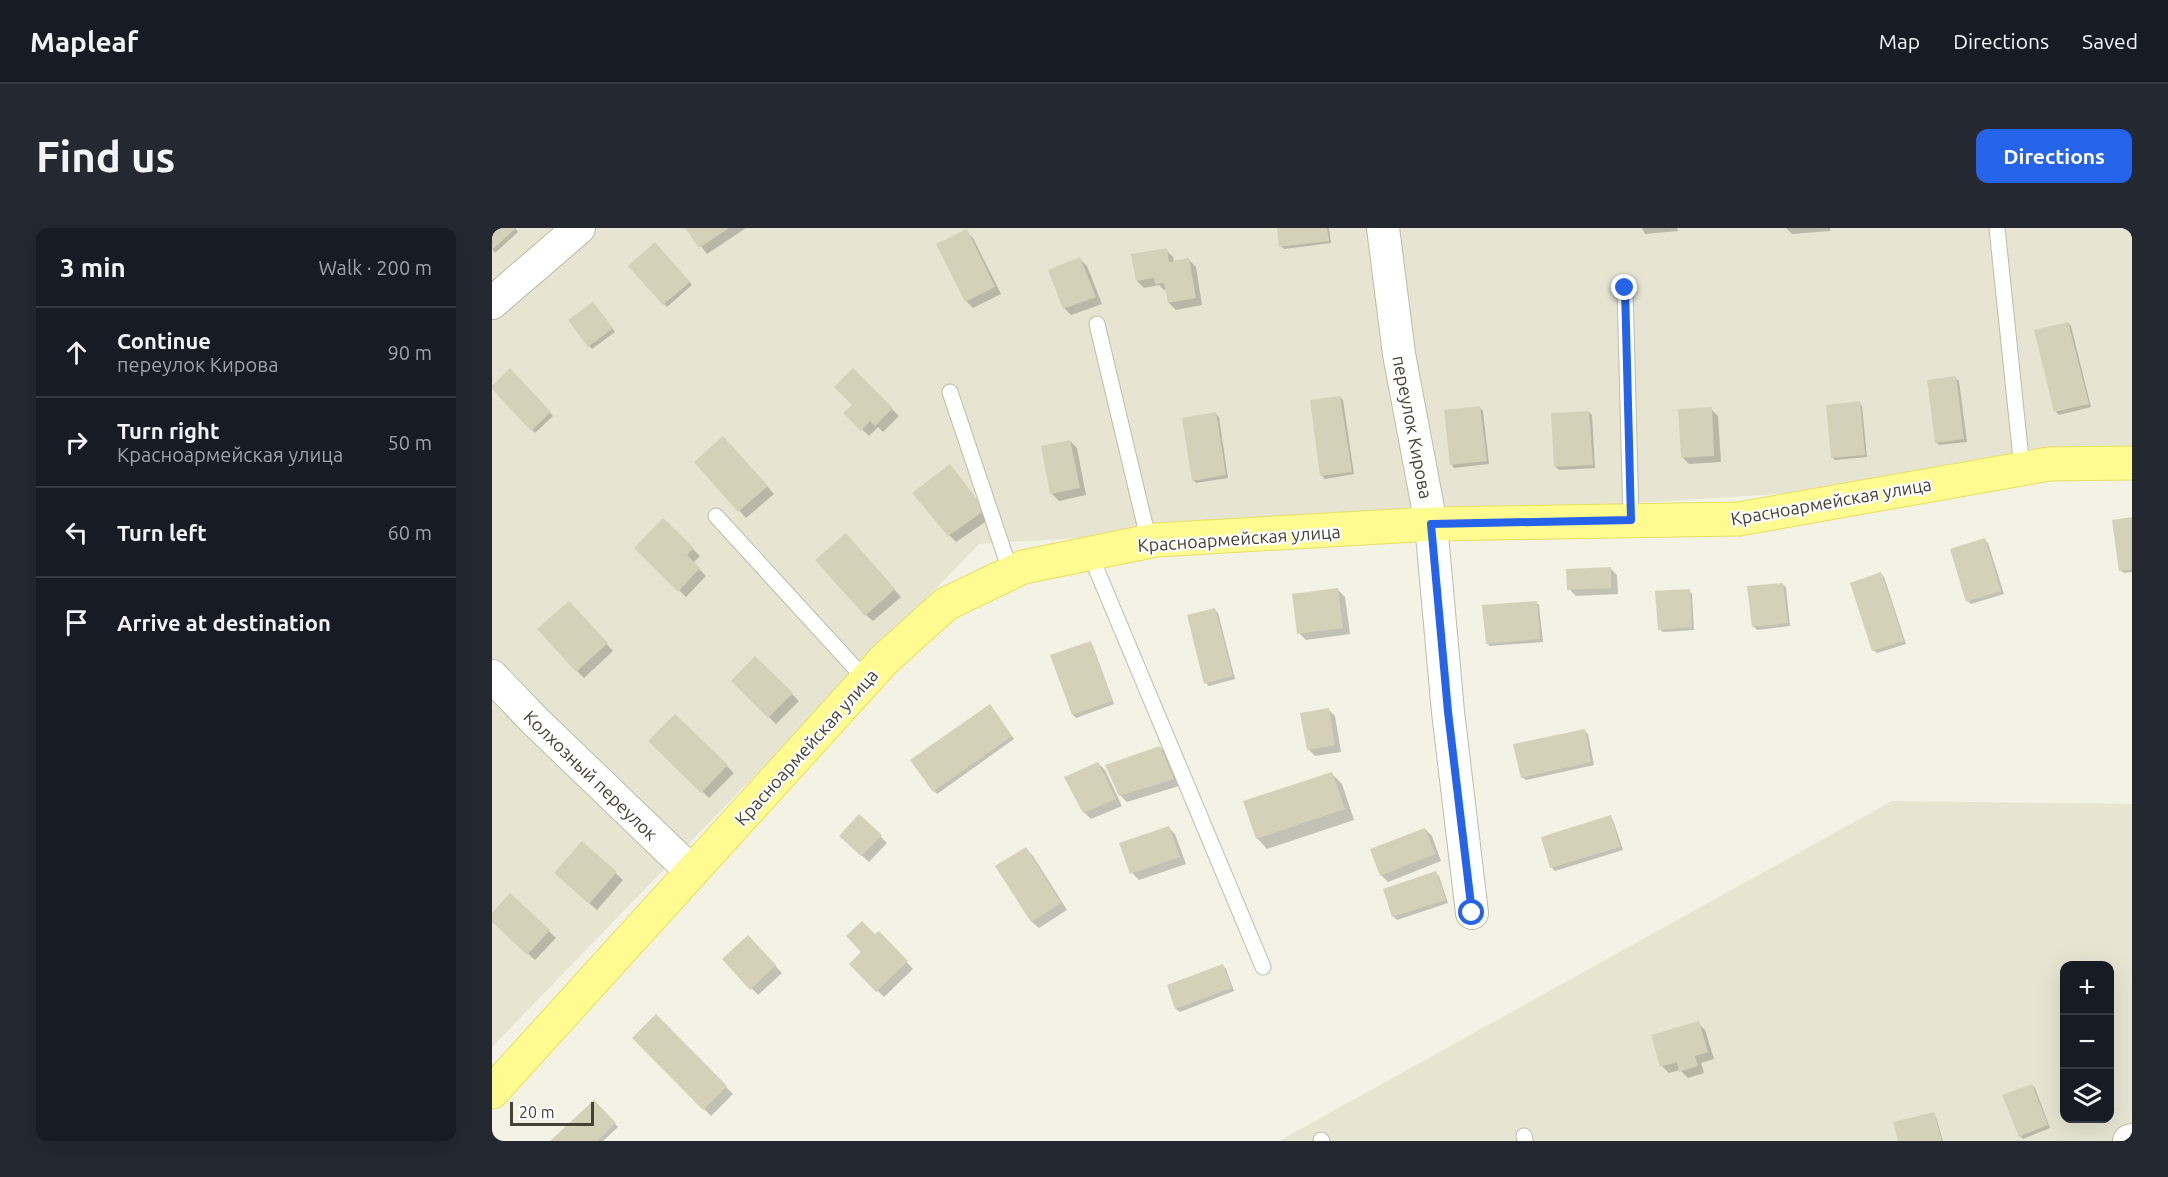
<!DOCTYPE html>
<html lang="en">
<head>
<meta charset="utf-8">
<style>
  :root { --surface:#171b24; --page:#242831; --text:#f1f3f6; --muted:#9ea1a6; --line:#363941; --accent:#2563eb }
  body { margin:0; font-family:Ubuntu,sans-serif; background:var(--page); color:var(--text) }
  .controls { position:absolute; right:18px; bottom:18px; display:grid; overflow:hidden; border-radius:12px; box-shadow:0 6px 24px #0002 }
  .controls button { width:54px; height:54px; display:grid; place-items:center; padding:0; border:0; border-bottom:2px solid var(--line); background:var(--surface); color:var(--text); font:30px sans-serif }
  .scale { position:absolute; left:18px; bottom:15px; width:84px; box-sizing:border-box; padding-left:6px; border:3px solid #454234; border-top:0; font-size:16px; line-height:21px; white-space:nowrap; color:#454234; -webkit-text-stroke:4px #fff; paint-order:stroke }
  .stop { position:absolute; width:18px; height:18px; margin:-14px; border:4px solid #2563eb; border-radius:50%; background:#fff }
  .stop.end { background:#2563eb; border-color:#fff; box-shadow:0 2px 6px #0008 }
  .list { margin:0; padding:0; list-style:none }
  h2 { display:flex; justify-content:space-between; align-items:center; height:78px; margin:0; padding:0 24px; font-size:26px }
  h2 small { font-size:20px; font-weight:400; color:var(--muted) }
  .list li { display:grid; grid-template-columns:39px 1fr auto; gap:18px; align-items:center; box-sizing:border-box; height:90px; padding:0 24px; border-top:2px solid var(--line) }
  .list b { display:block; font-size:22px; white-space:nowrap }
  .list p { margin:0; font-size:20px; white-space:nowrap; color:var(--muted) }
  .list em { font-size:20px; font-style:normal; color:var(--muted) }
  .icon { flex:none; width:33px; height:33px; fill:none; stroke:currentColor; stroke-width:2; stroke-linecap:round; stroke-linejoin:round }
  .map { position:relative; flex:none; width:1640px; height:913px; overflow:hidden; border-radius:12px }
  header { display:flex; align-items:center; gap:36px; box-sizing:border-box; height:84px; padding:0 30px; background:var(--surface); border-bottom:2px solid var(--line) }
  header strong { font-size:28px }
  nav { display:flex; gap:33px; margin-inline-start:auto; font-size:21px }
  .intro { display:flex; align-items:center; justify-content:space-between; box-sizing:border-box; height:144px; padding:0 36px }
  h1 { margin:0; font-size:42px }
  .button { padding:15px 27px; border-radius:12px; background:var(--accent); color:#fff; font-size:21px; font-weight:700 }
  main { display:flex; gap:36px; padding:0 36px }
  aside { flex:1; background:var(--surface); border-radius:12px; box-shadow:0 6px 24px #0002 }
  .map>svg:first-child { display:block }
  .residential { fill:#e7e5d2; fill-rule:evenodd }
  .shadow { fill:#0003 }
  .building { fill:#d5d1b9 }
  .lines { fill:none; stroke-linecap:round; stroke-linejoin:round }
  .service-casing { stroke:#bebca6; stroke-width:17 }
  .minor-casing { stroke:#bebca6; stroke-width:34 }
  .primary-casing { stroke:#e7e05e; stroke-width:35 }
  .service { stroke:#fff; stroke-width:15 }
  .minor { stroke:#fff; stroke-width:32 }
  .primary { stroke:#fffb91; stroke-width:33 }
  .route { stroke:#2563eb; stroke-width:8 }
  .labels { text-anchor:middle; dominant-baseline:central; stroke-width:4.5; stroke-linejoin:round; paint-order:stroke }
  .street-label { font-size:18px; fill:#454234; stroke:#fff }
</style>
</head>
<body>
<header>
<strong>Mapleaf</strong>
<nav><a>Map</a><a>Directions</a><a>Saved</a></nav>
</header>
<div class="intro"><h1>Find us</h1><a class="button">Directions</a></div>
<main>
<aside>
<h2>3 min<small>Walk · 200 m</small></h2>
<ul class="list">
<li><svg class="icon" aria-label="ahead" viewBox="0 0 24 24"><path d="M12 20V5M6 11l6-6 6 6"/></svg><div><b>Continue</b><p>переулок Кирова</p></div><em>90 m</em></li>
<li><svg class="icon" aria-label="right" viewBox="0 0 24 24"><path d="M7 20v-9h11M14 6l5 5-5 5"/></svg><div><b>Turn right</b><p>Красноармейская улица</p></div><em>50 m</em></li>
<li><svg class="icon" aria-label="left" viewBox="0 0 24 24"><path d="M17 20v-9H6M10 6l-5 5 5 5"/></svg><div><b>Turn left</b></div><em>60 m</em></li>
<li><svg class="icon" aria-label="arrive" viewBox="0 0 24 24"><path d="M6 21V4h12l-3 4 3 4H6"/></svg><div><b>Arrive at destination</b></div></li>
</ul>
</aside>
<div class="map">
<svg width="1640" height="913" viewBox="0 0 1640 913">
  <rect width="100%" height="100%" fill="#f3f2e4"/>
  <!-- residential -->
  <g class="residential">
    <polygon points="0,0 1640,0 1640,244 487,316 0,819"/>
    <path d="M 1400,573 L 1640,576 L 1640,913 L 787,913 ZM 1572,738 L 1618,738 L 1618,890 L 1572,890 Z"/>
  </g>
  <!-- shadow -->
  <g class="shadow">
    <polygon points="0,0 23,0 26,4 3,25 0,21"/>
    <polygon points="195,0 254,0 215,26"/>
    <polygon points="786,0 837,0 839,15 792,21 789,18"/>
    <polygon points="1150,0 1185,0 1186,3 1153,6"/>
    <polygon points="1294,0 1338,0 1338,3 1300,6"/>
    <polygon points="474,3 481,10 509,66 481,80 474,73 446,17"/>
    <polygon points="163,16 200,57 175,79 138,38"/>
    <polygon points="674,22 681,29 682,34 697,32 704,39 710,77 684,82 677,75 675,62 672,62 667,57 652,60 645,53"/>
    <polygon points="588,31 595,38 610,76 579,87 572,80"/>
    <polygon points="104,79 123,104 100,121 97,118"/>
    <polygon points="1576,95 1579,98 1599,179 1567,187 1564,184"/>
    <polygon points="18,142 61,188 43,205 1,159"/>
    <polygon points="361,142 407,188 391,204 386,199 377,208 353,185 362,177"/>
    <polygon points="1463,150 1467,153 1475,214 1447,217 1444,214"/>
    <polygon points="848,169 851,172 862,246 833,251 829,247"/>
    <polygon points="1367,175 1370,178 1375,229 1343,232 1340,229"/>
    <polygon points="988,180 991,183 997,236 962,240 959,236"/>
    <polygon points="1219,181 1226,188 1229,234 1197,236 1190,229"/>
    <polygon points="1097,184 1100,187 1103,240 1067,242 1064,239"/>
    <polygon points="724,186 727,189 736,250 704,255 701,252"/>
    <polygon points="578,213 585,220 594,267 567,273 560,266"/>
    <polygon points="238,216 282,266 254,290 204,234"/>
    <polygon points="457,238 499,290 464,314 457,307"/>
    <polygon points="1640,291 1640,344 1632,345 1628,342"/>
    <polygon points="171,292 208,328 201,335 214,348 194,369 144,320"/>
    <polygon points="1493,312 1496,315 1512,366 1479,376 1476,373"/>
    <polygon points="360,314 409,369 381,393 374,387"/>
    <polygon points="1118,340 1125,347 1126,366 1084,368 1077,361"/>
    <polygon points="1389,346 1392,349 1414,416 1385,425 1381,422"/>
    <polygon points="1290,356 1294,359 1298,398 1265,402 1261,398"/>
    <polygon points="846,362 853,369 858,406 814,412 807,405"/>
    <polygon points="1197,362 1200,366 1202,402 1171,404 1168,401"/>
    <polygon points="1044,374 1047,377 1051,414 998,418 995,415"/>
    <polygon points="84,382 121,423 92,450 85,443"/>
    <polygon points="723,382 726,385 743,451 717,458 714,455"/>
    <polygon points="598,414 601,418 622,476 584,490 581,487"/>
    <polygon points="263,430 307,473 284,496 241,453"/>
    <polygon points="501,481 522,511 445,566 442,563"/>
    <polygon points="836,481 843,488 849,524 823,528 816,521"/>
    <polygon points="183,488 242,545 217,570 158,513"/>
    <polygon points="1092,502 1096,506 1102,537 1034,552 1030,549"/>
    <polygon points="668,519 675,526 687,558 635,574 628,567"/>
    <polygon points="606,535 613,542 630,578 599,591 592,584"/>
    <polygon points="840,546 850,556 862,592 775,621 765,610"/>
    <polygon points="1118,589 1121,592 1131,622 1063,643 1060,640 1051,610"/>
    <polygon points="676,599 683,606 694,636 647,652 640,645"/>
    <polygon points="933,601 940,608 949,633 896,654 889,647"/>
    <polygon points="388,608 395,615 377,634 356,615"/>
    <polygon points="90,615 131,652 105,682 71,652"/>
    <polygon points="534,621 541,628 575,682 547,700 540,694 505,639"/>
    <polygon points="944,645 947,648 956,675 905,692 902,689 893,662"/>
    <polygon points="18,667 64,710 43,732 0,693 0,688"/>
    <polygon points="387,705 421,741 392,769 359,736"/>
    <polygon points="256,709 290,745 266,767 232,731"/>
    <polygon points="731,738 734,741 742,763 688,784 684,781 676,758"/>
    <polygon points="164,788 241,866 219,888 142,810"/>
    <polygon points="1206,795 1213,802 1222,831 1209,835 1212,845 1196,850 1188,842 1177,845 1170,838"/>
    <polygon points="1540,857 1543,860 1558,900 1531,911 1528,908"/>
    <polygon points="102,874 126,899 111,913 60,913"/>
    <polygon points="1441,886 1444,889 1451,913 1408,913"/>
  </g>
  <!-- building -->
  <g class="building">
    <polygon points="0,0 24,0 0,22"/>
    <polygon points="193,0 237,0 207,20"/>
    <polygon points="785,0 835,0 837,13 787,19"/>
    <polygon points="475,1 503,59 473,74 444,16"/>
    <polygon points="163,14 198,54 171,77 136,38"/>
    <polygon points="675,20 677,34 697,30 704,70 676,75 672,55 663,56 662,50 644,53 639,26"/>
    <polygon points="588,29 604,69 571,81 556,42"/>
    <polygon points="101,74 121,100 96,119 76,92"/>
    <polygon points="1576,94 1597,176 1562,184 1542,102"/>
    <polygon points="18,140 59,184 39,203 0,161 0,158"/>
    <polygon points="361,140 401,180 383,198 378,193 369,203 351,185 360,177 342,159"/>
    <polygon points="1464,148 1472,211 1443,215 1435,152"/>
    <polygon points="848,168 860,244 828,248 818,172"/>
    <polygon points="1368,173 1373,227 1339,230 1334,177"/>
    <polygon points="988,178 995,233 958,237 952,182"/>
    <polygon points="1220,179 1222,228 1189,230 1186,181"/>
    <polygon points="1097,183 1101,237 1062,239 1059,185"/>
    <polygon points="724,184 734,247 700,253 690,190"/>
    <polygon points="231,208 276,258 246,284 202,234"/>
    <polygon points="578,212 588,260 558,266 549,218"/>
    <polygon points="458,236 493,282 456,308 420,265"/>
    <polygon points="1640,289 1640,341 1627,343 1620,292"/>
    <polygon points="171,290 202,320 195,327 208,340 186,364 142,320"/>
    <polygon points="354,305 403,361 373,388 323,332"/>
    <polygon points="1493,310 1509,363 1474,374 1458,321"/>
    <polygon points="1119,339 1119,360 1075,362 1074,341"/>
    <polygon points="1389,344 1412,413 1380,423 1358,355"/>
    <polygon points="1291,355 1296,395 1260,399 1255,358"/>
    <polygon points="846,360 851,400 805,406 800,366"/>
    <polygon points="1198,361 1200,399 1166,402 1163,363"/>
    <polygon points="77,373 116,415 84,444 45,401"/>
    <polygon points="1045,373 1048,411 994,416 990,377"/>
    <polygon points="723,380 741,448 712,456 695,387"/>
    <polygon points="599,413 620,473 580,487 558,427"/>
    <polygon points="263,428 301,465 276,490 239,453"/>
    <polygon points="498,476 520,508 441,564 418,532"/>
    <polygon points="837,480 843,517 815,522 808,485"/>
    <polygon points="183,486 236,537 209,565 156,513"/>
    <polygon points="1093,501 1099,534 1029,550 1021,516"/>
    <polygon points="668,518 682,551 627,568 613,537"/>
    <polygon points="606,534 624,571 591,585 572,549"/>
    <polygon points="840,544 853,581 764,611 751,573"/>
    <polygon points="367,586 390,607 369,628 347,608"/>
    <polygon points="1119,587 1128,619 1058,640 1049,609"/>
    <polygon points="677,598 688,629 638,646 627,615"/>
    <polygon points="933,600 943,626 888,648 878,621"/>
    <polygon points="90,613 125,644 97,676 62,645"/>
    <polygon points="534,619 569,675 539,694 503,638"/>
    <polygon points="944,643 954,672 900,689 891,661"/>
    <polygon points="18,665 58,702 35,727 0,694 0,685"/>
    <polygon points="370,693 383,706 387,703 416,733 384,764 357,736 369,724 354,708"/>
    <polygon points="256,707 284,737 258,762 230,731"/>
    <polygon points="731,736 740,760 683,781 675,757"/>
    <polygon points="164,786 235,858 211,882 140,810"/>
    <polygon points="1207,793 1216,824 1203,828 1206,838 1187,844 1185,834 1168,839 1159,807"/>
    <polygon points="1540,856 1556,897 1527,909 1510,867"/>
    <polygon points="102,872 124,895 105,913 58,913"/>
    <polygon points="1442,884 1450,913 1406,913 1401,894"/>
  </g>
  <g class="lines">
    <!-- service casing -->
    <g class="service-casing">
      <g id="service">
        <polyline points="1505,0 1530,240"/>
        <polyline points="1133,60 1139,292"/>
        <polyline points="605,96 657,314"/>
        <polyline points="458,164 519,345"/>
        <polyline points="224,288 374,452"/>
        <polyline points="598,326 771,739"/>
        <polyline points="1032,908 1033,913"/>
        <polyline points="829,912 830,913"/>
      </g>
    </g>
    <!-- minor casing -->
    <g class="minor-casing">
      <g id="minor">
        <polyline points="891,0 907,126 939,296 956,484 980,685"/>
        <polyline points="0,75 87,0"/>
        <polyline points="0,448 42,492 200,644"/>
        <polyline points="1637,913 1640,912"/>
      </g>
    </g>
    <!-- primary casing -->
    <g class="primary-casing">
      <polyline id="primary" points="0,864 393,431 454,376 531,339 664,312 939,296 1247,291 1557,236 1640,235"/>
    </g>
    <!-- service -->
    <use href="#service" class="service"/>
    <!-- minor -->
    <use href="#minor" class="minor"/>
    <!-- primary -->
    <use href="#primary" class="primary"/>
  </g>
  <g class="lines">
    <!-- route -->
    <polyline class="route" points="980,685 956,484 939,296 1139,292 1133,60"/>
  </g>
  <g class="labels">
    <!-- street labels -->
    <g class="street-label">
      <text transform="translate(921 199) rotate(79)">переулок Кирова</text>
      <text transform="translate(1339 273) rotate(-10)">Красноармейская улица</text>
      <text transform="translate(747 310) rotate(-4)">Красноармейская улица</text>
      <text transform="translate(314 519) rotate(-48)">Красноармейская улица</text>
      <text transform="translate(99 547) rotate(44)">Колхозный переулок</text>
    </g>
  </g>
</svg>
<div class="controls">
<button>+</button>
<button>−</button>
<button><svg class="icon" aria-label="layers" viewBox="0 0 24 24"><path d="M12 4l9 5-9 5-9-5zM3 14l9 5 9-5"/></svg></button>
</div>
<div class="scale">20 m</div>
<div class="stop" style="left:980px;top:685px"></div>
<div class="stop end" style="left:1133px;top:60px"></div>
</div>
</main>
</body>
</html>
